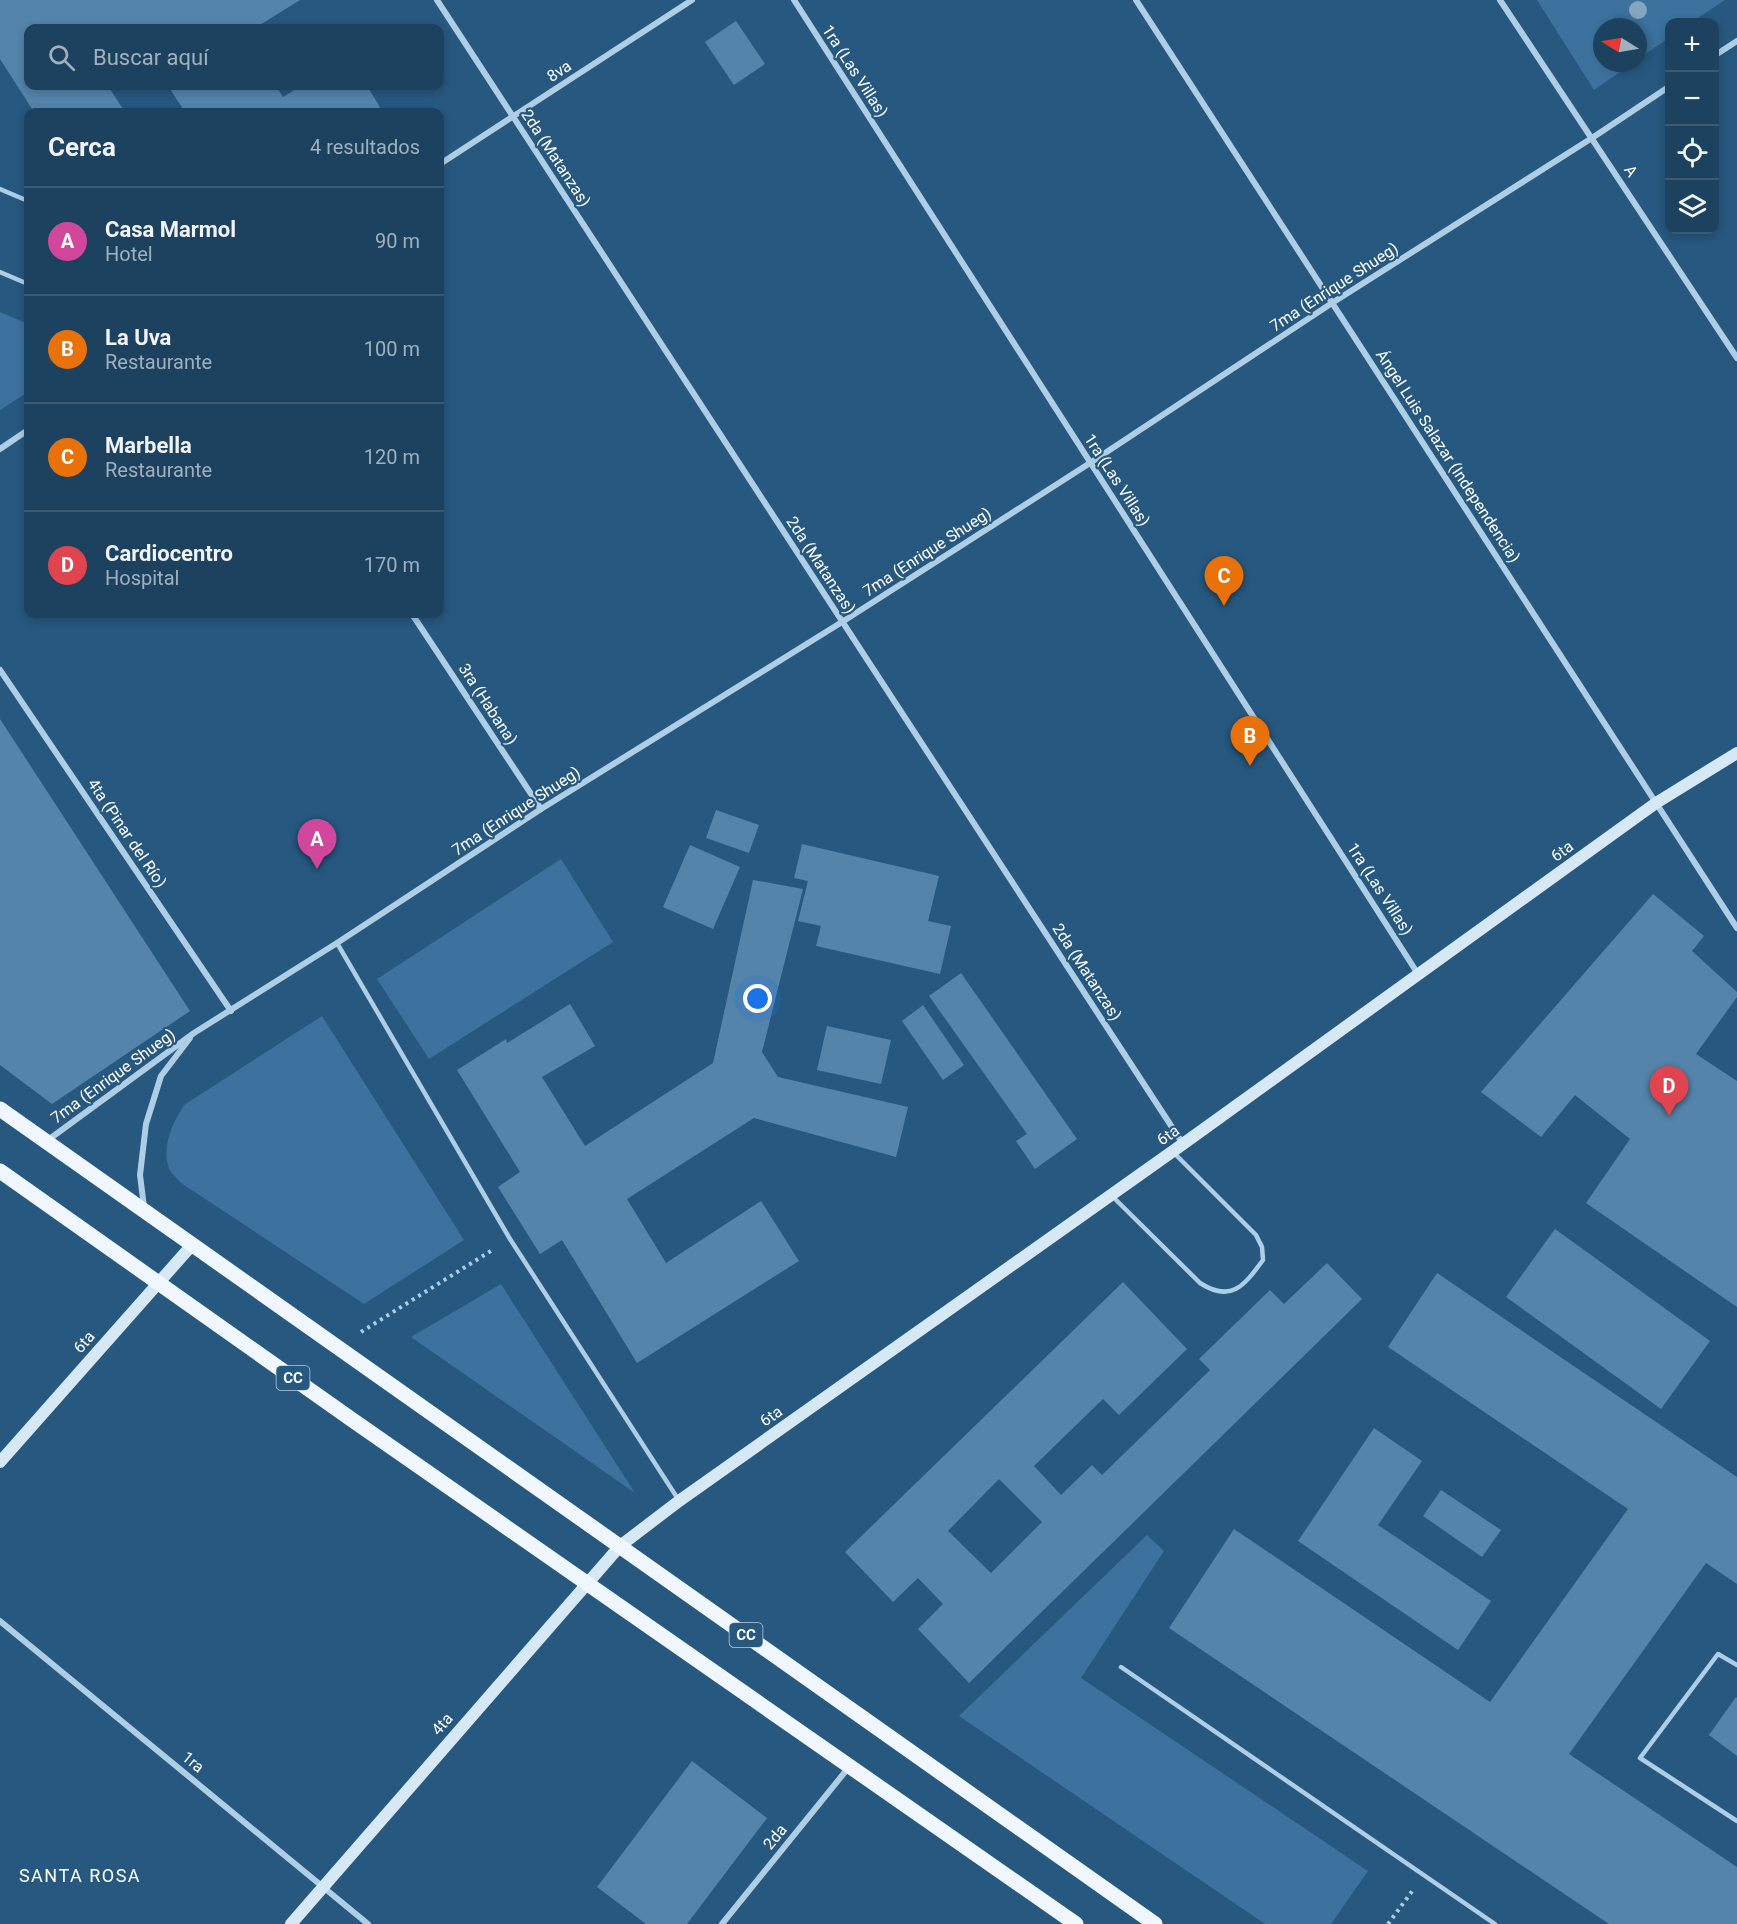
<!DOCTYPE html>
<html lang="es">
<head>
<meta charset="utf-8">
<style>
  :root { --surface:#1d425f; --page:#254965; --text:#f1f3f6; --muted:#a0b0bd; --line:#3b5b74; --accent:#8abfa5 }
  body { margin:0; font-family:Roboto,sans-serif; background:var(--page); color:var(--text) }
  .controls { position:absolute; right:18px; top:18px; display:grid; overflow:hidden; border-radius:12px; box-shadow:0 3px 9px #0003 }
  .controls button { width:54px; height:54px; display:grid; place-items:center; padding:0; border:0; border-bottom:2px solid var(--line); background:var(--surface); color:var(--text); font:30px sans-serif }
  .compass { position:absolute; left:1593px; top:18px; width:54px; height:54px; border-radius:50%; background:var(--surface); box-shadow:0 3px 9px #0003; rotate:281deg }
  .you { position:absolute; left:758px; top:999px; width:21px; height:21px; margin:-15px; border:4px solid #fff; border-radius:50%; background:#1a73e8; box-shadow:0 0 0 9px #1a73e833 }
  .badge { display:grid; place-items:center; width:39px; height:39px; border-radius:50%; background:var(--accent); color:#fff; font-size:20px; font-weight:700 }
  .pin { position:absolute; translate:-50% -50px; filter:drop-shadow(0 2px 3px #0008) }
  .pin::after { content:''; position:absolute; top:32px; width:21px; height:18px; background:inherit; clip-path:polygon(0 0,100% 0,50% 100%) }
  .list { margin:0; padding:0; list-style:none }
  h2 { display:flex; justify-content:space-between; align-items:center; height:78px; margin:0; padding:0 24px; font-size:26px }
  h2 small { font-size:20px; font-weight:400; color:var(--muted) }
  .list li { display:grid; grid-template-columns:39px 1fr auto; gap:18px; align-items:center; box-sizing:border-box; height:108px; padding:0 24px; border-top:2px solid var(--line) }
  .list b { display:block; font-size:22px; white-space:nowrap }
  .list p { margin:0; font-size:20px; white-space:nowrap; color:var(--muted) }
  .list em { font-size:20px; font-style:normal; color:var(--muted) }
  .icon { flex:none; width:33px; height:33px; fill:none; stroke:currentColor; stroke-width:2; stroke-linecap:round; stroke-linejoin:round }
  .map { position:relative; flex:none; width:1737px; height:1924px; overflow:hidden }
  .search { position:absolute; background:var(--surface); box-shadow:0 3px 9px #0003; left:24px; top:24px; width:420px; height:66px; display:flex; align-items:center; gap:15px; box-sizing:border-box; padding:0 21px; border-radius:12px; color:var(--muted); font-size:22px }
  .panel { position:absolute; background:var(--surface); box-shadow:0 3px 9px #0003; left:24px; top:108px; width:420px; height:510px; border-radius:12px }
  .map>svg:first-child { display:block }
  .green { fill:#3c729d }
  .building { fill:#5484aa; fill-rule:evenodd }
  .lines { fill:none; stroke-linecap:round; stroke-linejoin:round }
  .path { stroke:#aecee5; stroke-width:4; stroke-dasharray:3 4.5; stroke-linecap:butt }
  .lane { stroke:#aecee5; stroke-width:4.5 }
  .street { stroke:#aecee5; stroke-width:6 }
  .secondary { stroke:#d7e8f5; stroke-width:12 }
  .primary { stroke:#eff6fd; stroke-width:15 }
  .tree { fill:#84a6c0 }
  .labels { text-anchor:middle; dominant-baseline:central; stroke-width:4.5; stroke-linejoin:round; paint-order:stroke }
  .shield { fill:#27587f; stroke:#becdd9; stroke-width:1.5 }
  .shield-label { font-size:15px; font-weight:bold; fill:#fff }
  .street-label { font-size:16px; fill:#fff; stroke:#27587f }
  .neighbourhood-label { font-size:18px; letter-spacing:1.5px; fill:#fff; stroke:#27587f }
</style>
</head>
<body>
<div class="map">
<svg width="1737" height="1924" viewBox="0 0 1737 1924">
  <rect width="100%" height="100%" fill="#27587f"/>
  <!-- green -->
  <g class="green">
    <polygon points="1537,0 1725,0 1692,22 1670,22 1669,38 1638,59 1638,27 1602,27 1602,63 1633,63 1594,90"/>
    <polygon points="0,312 28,324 28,392 0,410"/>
    <polygon points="561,859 613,942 429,1059 377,979"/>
    <path d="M 322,1016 L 464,1240 L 364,1304 L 181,1183 C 177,1178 171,1174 169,1168 C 161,1147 173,1122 184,1105 Z"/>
    <polygon points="501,1284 635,1493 411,1337"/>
    <polygon points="1147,1535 1164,1551 1081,1678 1368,1871 1331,1924 1265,1924 959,1716"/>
  </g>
  <!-- building -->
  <g class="building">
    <polygon points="0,0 300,0 255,28 28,28 28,86 108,86 125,112 34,112 0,59"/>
    <polygon points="736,21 765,64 734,85 705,42"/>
    <polygon points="168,86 276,86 283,97 301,86 367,86 380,107 372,112 185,112"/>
    <polygon points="0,719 190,1011 52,1104 0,1065"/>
    <polygon points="716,810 759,825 749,853 706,838"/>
    <polygon points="802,844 939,876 928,921 951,926 940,974 816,946 821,926 798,921 808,881 794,878"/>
    <polygon points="690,845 740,867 713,929 663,907"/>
    <polygon points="753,880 803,889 762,1052 778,1077 908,1107 896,1157 754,1118 627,1199 666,1263 761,1201 799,1261 637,1363 562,1240 540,1254 498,1187 520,1172 457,1070 506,1039 507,1043 570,1004 595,1046 542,1077 585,1146 713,1063"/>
    <polygon points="1653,894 1704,936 1692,951 1737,992 1737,997 1696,1054 1737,1081 1737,1307 1586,1203 1630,1139 1575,1095 1541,1137 1481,1092"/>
    <polygon points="961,973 1077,1139 1035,1169 1016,1141 1027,1134 929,996"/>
    <polygon points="923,1005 964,1065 943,1080 902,1021"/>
    <polygon points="827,1026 891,1040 881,1084 817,1070"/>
    <polygon points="1555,1229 1710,1341 1661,1409 1506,1297"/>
    <path d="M 1327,1263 L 1362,1299 L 969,1683 L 918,1629 L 943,1604 L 918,1578 L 893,1602 L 845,1552 L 1123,1282 L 1187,1349 L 1119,1415 L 1103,1399 L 1034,1466 L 1061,1495 L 1092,1465 L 1102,1475 L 1210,1370 L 1199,1359 L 1270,1290 L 1284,1304 ZM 999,1479 L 1042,1522 L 991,1573 L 948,1531 Z"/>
    <polygon points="1437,1273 1737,1477 1737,1584 1706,1563 1569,1754 1737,1867 1737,1924 1609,1924 1169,1628 1234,1529 1490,1702 1628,1509 1388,1347"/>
    <polygon points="1374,1428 1422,1461 1378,1525 1491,1601 1458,1650 1298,1541"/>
    <polygon points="1441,1490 1501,1530 1482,1557 1423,1516"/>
    <polygon points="1736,1697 1737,1698 1737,1756 1709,1735"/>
    <polygon points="692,1761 767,1818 687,1924 646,1924 597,1887"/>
  </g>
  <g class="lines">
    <!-- path -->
    <g class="path">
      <polyline points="361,1332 494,1249"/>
      <polyline points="1388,1924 1413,1890"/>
    </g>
    <!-- lane -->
    <g class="lane">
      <polyline points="0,189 28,201"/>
      <polyline points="0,272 28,284"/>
      <polyline points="337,943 510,1239 678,1499"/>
      <path d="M 1111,1195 L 1200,1283 C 1231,1303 1244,1286 1263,1260 L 1262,1247 L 1256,1235 L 1173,1152"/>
      <polyline points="1737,1665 1718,1654 1640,1758 1737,1821"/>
      <polyline points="1121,1667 1495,1924"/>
    </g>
    <!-- street -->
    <g class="street">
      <polyline points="437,0 1183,1144"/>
      <polyline points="794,0 1418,974"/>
      <polyline points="1136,0 1737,928"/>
      <polyline points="1500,0 1737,358"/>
      <polyline points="1714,56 1737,41"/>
      <polyline points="440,164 692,0"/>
      <polyline points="0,449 28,430"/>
      <polyline points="412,614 541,809"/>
      <polyline points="0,670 231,1011"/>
      <polyline points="48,1140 194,1033 337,943 541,809 842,622 1090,463 1332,303 1592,138 1670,86"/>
      <polyline points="144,1207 140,1175 146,1124 161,1076 190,1038"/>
      <polyline points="0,1621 368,1924"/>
      <polyline points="722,1924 849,1767"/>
    </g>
    <!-- secondary -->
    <g class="secondary">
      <polyline points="0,1462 192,1245"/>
      <polyline points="291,1924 620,1546 679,1501 1183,1144 1656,803 1737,753"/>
    </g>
    <!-- primary -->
    <g class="primary">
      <polyline points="0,1109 1155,1924"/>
      <polyline points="0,1171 351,1419 1076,1924"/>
    </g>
  </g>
  <!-- trees -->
  <circle class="tree" cx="1638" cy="10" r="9"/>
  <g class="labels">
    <!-- shield labels -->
    <g class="shield">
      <rect x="276.5" y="1366" width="33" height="24" rx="4.5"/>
      <rect x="729.5" y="1623" width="33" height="24" rx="4.5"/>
    </g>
    <g class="shield-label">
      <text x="293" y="1378">CC</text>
      <text x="746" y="1635">CC</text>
    </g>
    <!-- street labels -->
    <g class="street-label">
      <text transform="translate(559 71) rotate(-33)">8va</text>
      <text transform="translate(855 71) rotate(57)">1ra (Las Villas)</text>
      <text transform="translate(556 158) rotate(57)">2da (Matanzas)</text>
      <text transform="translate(1631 171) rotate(57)">A</text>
      <text transform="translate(1334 287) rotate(-33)">7ma (Enrique Shueg)</text>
      <text transform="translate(1448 456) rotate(57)">Ángel Luis Salazar (Independencia)</text>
      <text transform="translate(1117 480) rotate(57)">1ra (Las Villas)</text>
      <text transform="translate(927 552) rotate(-33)">7ma (Enrique Shueg)</text>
      <text transform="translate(821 565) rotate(57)">2da (Matanzas)</text>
      <text transform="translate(488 704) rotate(57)">3ra (Habana)</text>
      <text transform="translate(516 811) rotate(-33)">7ma (Enrique Shueg)</text>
      <text transform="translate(127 833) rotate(56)">4ta (Pinar del Río)</text>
      <text transform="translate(1562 851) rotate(-36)">6ta</text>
      <text transform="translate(1380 889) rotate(57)">1ra (Las Villas)</text>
      <text transform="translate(1087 972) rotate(57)">2da (Matanzas)</text>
      <text transform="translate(113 1076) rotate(-36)">7ma (Enrique Shueg)</text>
      <text transform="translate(1168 1135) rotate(-35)">6ta</text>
      <text transform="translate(84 1342) rotate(-49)">6ta</text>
      <text transform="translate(771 1416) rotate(-35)">6ta</text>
      <text transform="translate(442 1724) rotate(-49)">4ta</text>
      <text transform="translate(193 1762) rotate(39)">1ra</text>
      <text transform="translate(775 1837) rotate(-51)">2da</text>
    </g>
    <!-- neighbourhood labels -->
    <g class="neighbourhood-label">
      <text x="80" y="1875">SANTA ROSA</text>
    </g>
  </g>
</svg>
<div class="controls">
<button>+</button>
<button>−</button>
<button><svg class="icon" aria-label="locate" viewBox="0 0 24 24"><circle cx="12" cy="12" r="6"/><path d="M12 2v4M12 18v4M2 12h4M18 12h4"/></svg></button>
<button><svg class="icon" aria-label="layers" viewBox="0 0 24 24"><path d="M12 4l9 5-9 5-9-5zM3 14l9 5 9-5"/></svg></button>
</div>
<svg class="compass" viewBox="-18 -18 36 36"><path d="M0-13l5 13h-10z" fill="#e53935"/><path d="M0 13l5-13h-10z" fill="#a0b0bd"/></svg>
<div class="you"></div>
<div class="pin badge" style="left:317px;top:869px;background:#d1479c">A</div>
<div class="pin badge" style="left:1250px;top:766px;background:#e8710a">B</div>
<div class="pin badge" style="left:1224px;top:606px;background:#e8710a">C</div>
<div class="pin badge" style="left:1669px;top:1116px;background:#e0444e">D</div>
<div class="search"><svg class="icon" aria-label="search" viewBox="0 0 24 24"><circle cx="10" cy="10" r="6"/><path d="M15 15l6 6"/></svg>Buscar aquí</div>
<section class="panel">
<h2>Cerca<small>4 resultados</small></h2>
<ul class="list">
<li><span class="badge" style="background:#d1479c">A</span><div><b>Casa Marmol</b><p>Hotel</p></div><em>90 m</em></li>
<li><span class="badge" style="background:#e8710a">B</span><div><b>La Uva</b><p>Restaurante</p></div><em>100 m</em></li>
<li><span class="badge" style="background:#e8710a">C</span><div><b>Marbella</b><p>Restaurante</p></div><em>120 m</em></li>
<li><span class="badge" style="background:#e0444e">D</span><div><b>Cardiocentro</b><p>Hospital</p></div><em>170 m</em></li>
</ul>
</section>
</div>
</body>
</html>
